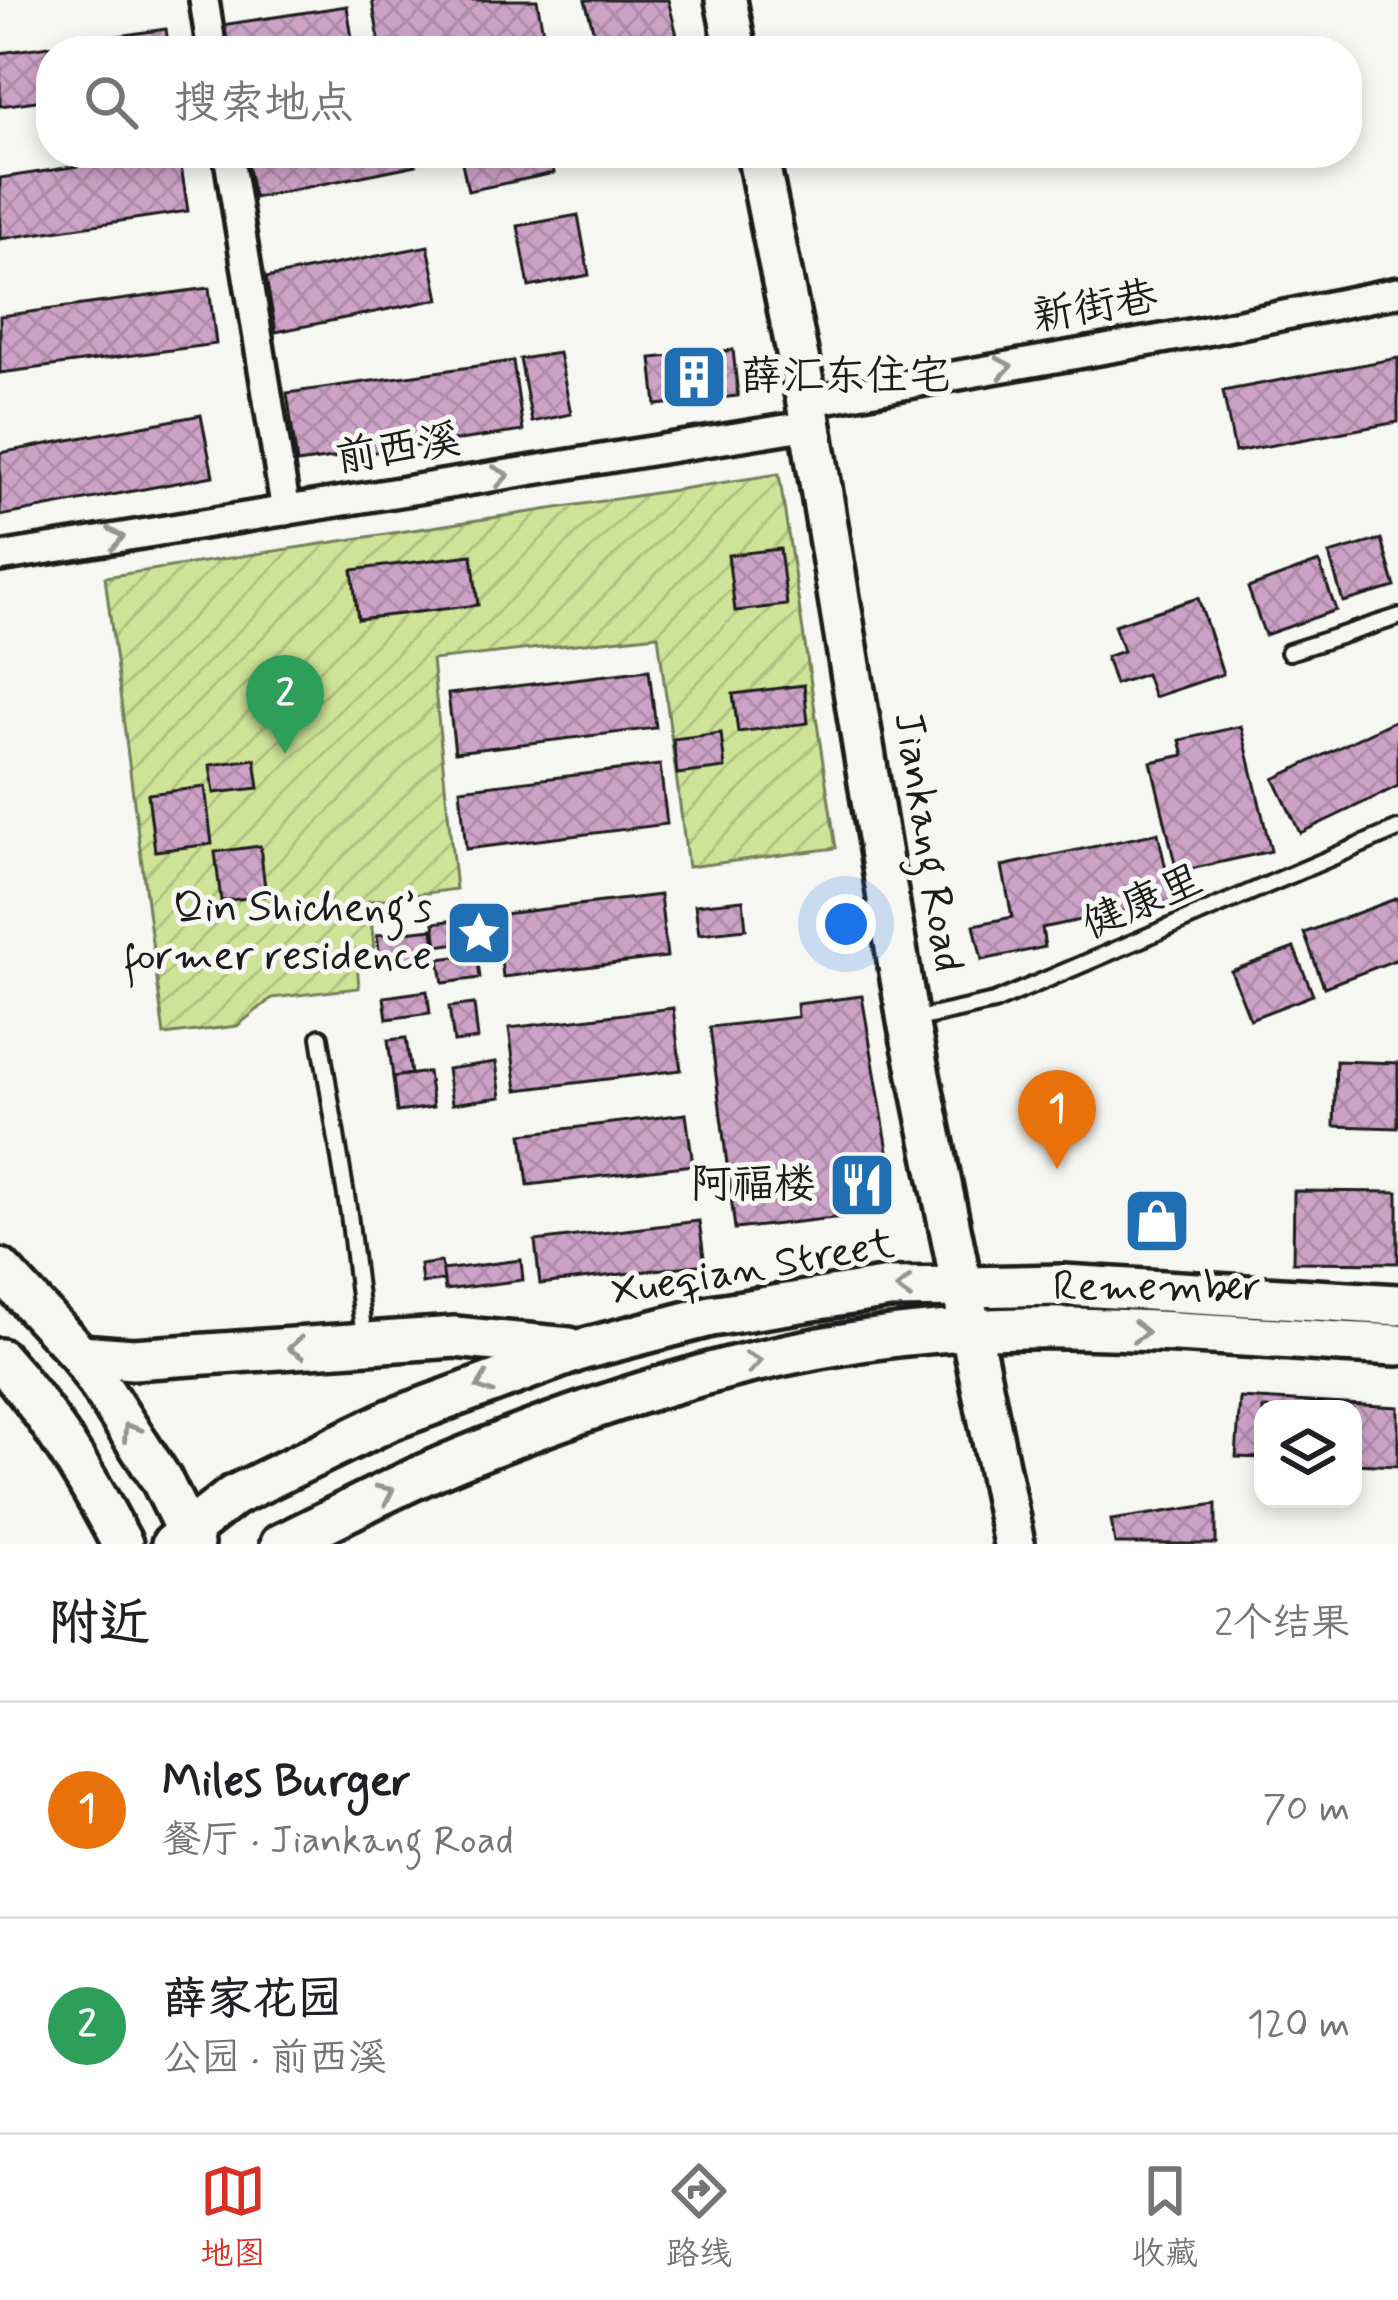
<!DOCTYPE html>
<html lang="zh">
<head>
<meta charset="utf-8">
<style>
  :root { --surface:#fff; --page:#f2f2f2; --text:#202124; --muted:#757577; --line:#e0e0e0; --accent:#d93025 }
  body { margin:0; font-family:Mynerve,"LXGW WenKai TC",sans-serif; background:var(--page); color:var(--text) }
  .controls { position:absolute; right:36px; bottom:36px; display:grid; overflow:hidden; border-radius:24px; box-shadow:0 6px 18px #0003 }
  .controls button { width:108px; height:108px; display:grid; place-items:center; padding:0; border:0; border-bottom:3px solid var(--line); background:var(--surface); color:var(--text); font:60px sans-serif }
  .you { position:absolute; left:846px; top:924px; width:42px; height:42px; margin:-30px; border:9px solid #fff; border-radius:50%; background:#1a73e8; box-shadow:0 0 0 18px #1a73e833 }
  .badge { display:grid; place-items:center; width:78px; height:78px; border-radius:50%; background:var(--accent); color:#fff; font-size:39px; font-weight:700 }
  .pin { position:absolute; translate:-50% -99px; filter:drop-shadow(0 3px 6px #0008) }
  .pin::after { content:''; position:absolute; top:63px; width:42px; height:36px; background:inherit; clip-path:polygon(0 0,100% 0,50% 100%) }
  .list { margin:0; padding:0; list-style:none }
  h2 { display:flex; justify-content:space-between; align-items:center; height:156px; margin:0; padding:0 48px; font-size:51px }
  h2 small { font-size:39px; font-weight:400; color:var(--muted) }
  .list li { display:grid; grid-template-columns:78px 1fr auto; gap:36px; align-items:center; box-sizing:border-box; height:216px; padding:0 48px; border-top:3px solid var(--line) }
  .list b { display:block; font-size:45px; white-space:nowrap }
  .list p { margin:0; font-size:39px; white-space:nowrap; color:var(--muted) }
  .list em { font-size:39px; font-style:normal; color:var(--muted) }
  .icon { flex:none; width:66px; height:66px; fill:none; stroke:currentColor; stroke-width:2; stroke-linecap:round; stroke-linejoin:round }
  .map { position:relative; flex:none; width:1398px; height:1544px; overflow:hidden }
  .search { position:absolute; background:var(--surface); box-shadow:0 6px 18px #0003; left:36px; right:36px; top:36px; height:132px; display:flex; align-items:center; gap:30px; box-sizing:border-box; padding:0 42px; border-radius:48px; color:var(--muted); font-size:45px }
  .sheet { height:588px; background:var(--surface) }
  nav { display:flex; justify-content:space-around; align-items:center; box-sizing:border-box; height:168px; border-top:3px solid var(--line); background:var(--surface); font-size:33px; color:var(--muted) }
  nav a { display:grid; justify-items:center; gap:6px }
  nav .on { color:var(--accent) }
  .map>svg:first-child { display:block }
  .garden { fill:url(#garden-furrows); stroke:#75805a; stroke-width:3 }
  .building { fill:url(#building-cross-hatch); stroke:#1c1c1c; stroke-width:3 }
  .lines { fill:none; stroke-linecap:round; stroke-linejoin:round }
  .lane-casing { stroke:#1c1c1c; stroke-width:22 }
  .street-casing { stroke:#1c1c1c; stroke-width:36 }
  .secondary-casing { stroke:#1c1c1c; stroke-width:48 }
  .lane { stroke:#f6f6f2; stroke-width:14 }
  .street { stroke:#f6f6f2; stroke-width:27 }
  .secondary { stroke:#f6f6f2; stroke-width:39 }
  .oneway { stroke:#949492 }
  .labels { text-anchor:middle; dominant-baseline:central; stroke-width:10; stroke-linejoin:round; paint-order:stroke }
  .street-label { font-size:42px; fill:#1c1c1c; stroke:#f6f6f2 }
  .poi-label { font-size:42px; fill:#1c1c1c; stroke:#f6f6f2; text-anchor:end }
</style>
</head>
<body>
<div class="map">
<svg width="1398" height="1544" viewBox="0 0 1398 1544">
  <defs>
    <pattern id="garden-furrows" width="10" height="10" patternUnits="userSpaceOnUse" patternTransform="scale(3)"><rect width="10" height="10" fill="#cee397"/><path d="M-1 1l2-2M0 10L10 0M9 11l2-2" fill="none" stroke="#b0c282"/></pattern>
    <pattern id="building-cross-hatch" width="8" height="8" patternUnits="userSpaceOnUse" patternTransform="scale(3)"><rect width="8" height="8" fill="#cda2c7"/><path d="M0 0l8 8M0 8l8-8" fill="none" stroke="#af8baa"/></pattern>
  </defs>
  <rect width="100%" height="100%" fill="#f6f6f2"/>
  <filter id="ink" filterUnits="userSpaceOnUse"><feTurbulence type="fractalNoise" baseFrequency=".00833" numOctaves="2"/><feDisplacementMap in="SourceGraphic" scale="24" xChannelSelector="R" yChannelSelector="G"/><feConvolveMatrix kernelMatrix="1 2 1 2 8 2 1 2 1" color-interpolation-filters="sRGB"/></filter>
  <g filter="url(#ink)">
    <!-- garden -->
    <polygon class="garden" points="779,474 836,848 688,867 658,635 432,660 456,889 369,901 374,947 356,950 359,988 272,998 237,1026 164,1035 105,577"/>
    <!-- building -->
    <g class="building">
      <polygon points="372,0 537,0 543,32 437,51 381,51"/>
      <polygon points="585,0 668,0 681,51 599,51"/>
      <polygon points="347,6 354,51 226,51 222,25"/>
      <polygon points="166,29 169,51 51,51 51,99 0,106 0,53"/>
      <polygon points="164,153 179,153 188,211 0,239 0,178"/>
      <polygon points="245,153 413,153 416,165 254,198"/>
      <polygon points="460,153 549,153 554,173 468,191"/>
      <polygon points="578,215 589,275 529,287 518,226"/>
      <polygon points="428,246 439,299 276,332 266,278"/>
      <polygon points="209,288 216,344 0,373 0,316"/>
      <polygon points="733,350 738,396 656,405 651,358"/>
      <polygon points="559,353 571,414 532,422 520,359"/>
      <polygon points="1398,358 1398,422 1235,452 1223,391"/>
      <polygon points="513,361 523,431 297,463 287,393"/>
      <polygon points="201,415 213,476 0,516 0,453"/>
      <polygon points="1381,539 1395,587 1343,602 1329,554"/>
      <polygon points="780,549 787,605 735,611 728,555"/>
      <polygon points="472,555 478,605 358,619 352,570"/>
      <polygon points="1319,562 1336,610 1265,635 1248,588"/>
      <polygon points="1198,598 1223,674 1154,697 1146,674 1115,684 1106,657 1123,651 1114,625"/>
      <polygon points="649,670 656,728 455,752 448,694"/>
      <polygon points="804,685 808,723 738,732 733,694"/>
      <polygon points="1398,719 1398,786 1300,833 1274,779"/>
      <polygon points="1241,726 1271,851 1177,872 1151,762 1184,755 1180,740"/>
      <polygon points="721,733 725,768 677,774 673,739"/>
      <polygon points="255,759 259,788 214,793 210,765"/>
      <polygon points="660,765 667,824 466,849 460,789"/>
      <polygon points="205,787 212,844 155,851 148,794"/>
      <polygon points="1158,833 1173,901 1042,928 1045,947 982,960 974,925 1012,917 1002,866"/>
      <polygon points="260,846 266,896 221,901 215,852"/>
      <polygon points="660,895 667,957 503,977 496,915"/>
      <polygon points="1398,898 1398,959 1324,987 1304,933"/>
      <polygon points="743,900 746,929 699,934 695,905"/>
      <polygon points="470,918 473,941 437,946 434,923"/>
      <polygon points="433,929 436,958 381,965 377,935"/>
      <polygon points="1294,948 1313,995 1250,1019 1231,971"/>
      <polygon points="477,954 480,978 443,983 439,959"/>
      <polygon points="427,991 430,1013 387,1019 384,997"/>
      <polygon points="862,996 891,1168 888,1186 877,1201 860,1215 735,1229 710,1027 798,1017 797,1004"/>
      <polygon points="474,1004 478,1039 454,1042 449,1007"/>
      <polygon points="673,1008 681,1070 517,1090 509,1028"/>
      <polygon points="406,1038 411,1074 393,1077 388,1040"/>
      <polygon points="1336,1061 1398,1063 1398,1128 1334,1126"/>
      <polygon points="496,1062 501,1097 452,1104 447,1069"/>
      <polygon points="428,1072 433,1107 397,1112 393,1077"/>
      <polygon points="686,1114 693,1165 528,1185 522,1134"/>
      <polygon points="1294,1191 1398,1192 1398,1263 1293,1262"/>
      <polygon points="699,1221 705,1264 540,1284 535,1241"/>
      <polygon points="521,1260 523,1280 445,1290 442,1270"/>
      <polygon points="441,1262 444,1280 422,1283 420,1265"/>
      <polygon points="1240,1398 1398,1407 1398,1466 1353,1464 1353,1409 1263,1409 1263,1458 1236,1457"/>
      <polygon points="1216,1504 1216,1544 1115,1544 1111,1520"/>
    </g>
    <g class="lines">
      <!-- lane casing -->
      <g class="lane-casing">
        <g id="lane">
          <polyline points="1289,652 1398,617"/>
          <polyline points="913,1020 994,1002 1398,829"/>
          <polyline points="320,1037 349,1214 364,1338"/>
        </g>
      </g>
      <!-- street casing -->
      <g class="street-casing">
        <g id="street">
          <polyline points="204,0 212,51"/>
          <polyline points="228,153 286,511"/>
          <polyline points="807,402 1201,332 1398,292"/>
          <polyline points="0,557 810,425"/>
        </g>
      </g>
      <!-- secondary casing -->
      <g class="secondary-casing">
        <g id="secondary">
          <polyline points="726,0 736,51"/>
          <polyline points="757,153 807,402 908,1021 1014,1544"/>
          <polyline points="0,1269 80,1355 161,1479 193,1544"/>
          <polyline points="80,1355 133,1359 455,1337 569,1348"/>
          <path d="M 0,1359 C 48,1412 89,1480 122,1544"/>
          <polyline points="172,1544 233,1496 390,1420 580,1350 711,1316 889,1288 964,1287 1063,1285 1398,1305"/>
          <path d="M 281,1544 C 341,1515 400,1483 462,1458 C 602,1401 748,1354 898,1336 C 1061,1316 1234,1338 1398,1345"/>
        </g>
      </g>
      <!-- lane -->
      <use href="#lane" class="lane"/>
      <!-- street -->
      <use href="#street" class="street"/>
      <!-- secondary -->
      <use href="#secondary" class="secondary"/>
    </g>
    <!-- one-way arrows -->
    <defs><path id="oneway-chevron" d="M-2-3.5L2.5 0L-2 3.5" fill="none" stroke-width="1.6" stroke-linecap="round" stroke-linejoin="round" transform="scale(3)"/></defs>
    <g class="oneway">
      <use href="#oneway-chevron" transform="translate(1004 367) rotate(-10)"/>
      <use href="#oneway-chevron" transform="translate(501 476) rotate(-9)"/>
      <use href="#oneway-chevron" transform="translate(116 538) rotate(-9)"/>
      <use href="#oneway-chevron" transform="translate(904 1288) rotate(178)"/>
      <use href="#oneway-chevron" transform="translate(1140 1332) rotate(3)"/>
      <use href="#oneway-chevron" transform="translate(296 1348) rotate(176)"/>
      <use href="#oneway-chevron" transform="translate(753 1362) rotate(-10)"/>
      <use href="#oneway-chevron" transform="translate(484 1385) rotate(160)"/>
      <use href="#oneway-chevron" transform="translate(130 1431) rotate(-123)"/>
      <use href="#oneway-chevron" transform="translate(386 1493) rotate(-26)"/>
    </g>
  </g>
  <!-- icons -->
  <defs>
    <g id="building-square" transform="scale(3.45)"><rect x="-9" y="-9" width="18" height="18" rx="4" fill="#1f6fb2" stroke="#f6f6f2"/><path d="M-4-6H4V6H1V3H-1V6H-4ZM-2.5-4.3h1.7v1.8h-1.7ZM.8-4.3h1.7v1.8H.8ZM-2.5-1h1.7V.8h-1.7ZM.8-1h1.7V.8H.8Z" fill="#fff"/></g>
    <g id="sight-square" transform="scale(3.45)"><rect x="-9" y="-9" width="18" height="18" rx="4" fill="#1f6fb2" stroke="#f6f6f2"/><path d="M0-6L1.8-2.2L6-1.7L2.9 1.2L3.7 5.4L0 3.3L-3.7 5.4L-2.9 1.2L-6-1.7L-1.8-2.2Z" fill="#fff"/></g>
    <g id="restaurant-square" transform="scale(3.45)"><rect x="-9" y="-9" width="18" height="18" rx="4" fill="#1f6fb2" stroke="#f6f6f2"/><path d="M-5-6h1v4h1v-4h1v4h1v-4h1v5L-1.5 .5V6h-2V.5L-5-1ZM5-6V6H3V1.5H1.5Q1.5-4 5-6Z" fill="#fff"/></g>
    <g id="shop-square" transform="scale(3.45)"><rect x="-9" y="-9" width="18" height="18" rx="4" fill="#1f6fb2" stroke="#f6f6f2"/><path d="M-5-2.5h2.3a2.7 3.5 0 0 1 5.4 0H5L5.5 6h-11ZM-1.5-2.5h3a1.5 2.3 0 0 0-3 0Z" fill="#fff"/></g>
  </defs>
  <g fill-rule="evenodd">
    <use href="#building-square" x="694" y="377"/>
    <use href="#sight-square" x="479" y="933"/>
    <use href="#restaurant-square" x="862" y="1185"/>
    <use href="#shop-square" x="1157" y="1221"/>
  </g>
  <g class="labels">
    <!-- street labels -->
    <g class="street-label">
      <text transform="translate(1095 308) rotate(-10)">新街巷</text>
      <text transform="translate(398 450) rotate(-9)">前西溪</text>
      <text transform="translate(927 842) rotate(81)">Jiankang Road</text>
      <text transform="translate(1143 903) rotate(-23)">健康里</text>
      <text transform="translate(753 1269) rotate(-10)">Xueqian Street</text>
    </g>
    <!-- poi labels -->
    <g class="poi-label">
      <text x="740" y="377" text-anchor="start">薛汇东住宅</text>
      <text x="432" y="909">Qin Shicheng’s<tspan x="432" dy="48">former residence</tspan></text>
      <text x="816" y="1185">阿福楼</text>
      <text x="1157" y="1288" text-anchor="middle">Remember</text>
    </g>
  </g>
</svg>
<div class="controls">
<button><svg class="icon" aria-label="layers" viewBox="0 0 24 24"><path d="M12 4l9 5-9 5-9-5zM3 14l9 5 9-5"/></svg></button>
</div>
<div class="you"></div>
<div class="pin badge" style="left:1057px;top:1169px;background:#e8710a">1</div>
<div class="pin badge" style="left:285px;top:754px;background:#2e9e5b">2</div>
<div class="search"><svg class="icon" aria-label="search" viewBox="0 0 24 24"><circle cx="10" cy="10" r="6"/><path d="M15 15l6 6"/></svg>搜索地点</div>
</div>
<section class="sheet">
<h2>附近<small>2个结果</small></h2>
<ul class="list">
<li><span class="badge" style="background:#e8710a">1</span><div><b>Miles Burger</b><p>餐厅 · Jiankang Road</p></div><em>70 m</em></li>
<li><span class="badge" style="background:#2e9e5b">2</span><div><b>薛家花园</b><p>公园 · 前西溪</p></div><em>120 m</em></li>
</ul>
</section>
<nav>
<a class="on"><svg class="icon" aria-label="map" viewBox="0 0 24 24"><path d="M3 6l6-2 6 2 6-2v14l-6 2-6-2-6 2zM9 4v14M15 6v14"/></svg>地图</a>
<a><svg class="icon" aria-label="directions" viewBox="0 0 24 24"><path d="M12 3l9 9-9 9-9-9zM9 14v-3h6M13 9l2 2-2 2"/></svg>路线</a>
<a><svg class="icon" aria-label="saved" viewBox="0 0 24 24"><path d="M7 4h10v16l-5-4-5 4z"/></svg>收藏</a>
</nav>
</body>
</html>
